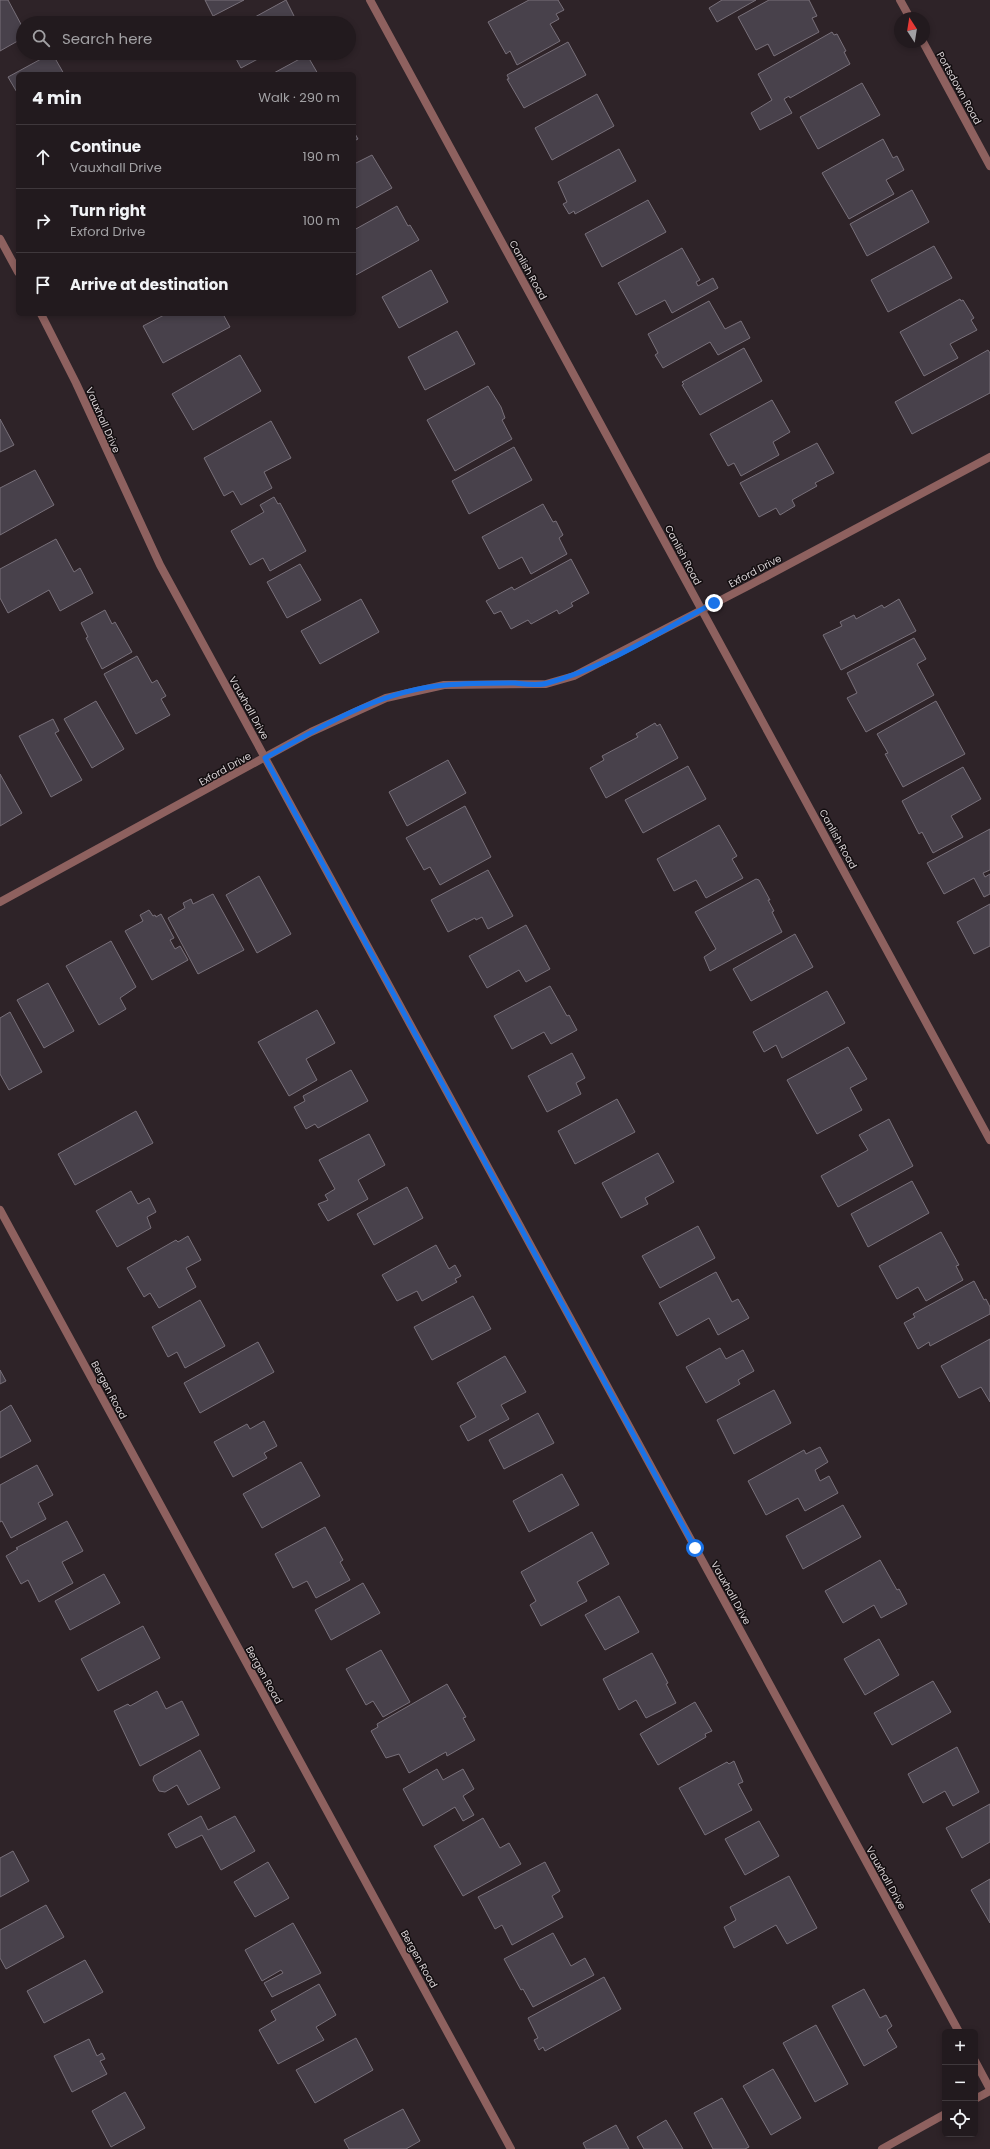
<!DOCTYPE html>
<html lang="en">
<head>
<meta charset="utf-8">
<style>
  :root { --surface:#221a1e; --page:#2e272b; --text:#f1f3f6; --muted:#a2a1a4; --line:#3f383c }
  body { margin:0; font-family:Poppins,sans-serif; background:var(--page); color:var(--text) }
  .controls { position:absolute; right:12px; bottom:12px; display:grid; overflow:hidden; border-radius:6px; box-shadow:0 2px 6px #0003 }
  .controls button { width:36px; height:36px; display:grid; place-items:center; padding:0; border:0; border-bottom:1px solid var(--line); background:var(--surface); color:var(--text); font:20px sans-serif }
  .compass { position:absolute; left:894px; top:12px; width:36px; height:36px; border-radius:50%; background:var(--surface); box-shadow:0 2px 6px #0003; rotate:348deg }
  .stop { position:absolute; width:12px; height:12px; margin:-9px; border:3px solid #1a73e8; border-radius:50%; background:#fff }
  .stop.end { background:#1a73e8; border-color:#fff; box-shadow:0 1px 4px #0008 }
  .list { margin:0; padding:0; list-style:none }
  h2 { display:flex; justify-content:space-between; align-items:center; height:52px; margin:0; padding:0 16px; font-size:17px }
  h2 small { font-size:13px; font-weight:400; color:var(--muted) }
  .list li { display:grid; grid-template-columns:26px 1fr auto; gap:12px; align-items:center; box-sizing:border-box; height:64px; padding:0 16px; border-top:1px solid var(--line) }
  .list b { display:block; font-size:15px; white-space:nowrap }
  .list p { margin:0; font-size:13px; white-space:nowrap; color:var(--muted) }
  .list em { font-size:13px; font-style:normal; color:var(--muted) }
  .icon { flex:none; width:22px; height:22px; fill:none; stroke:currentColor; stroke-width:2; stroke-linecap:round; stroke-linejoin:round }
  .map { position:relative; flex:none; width:990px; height:2149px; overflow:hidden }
  .search { position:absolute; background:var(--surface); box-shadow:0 2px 6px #0003; left:16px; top:16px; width:340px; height:44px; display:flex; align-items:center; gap:10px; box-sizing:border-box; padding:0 14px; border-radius:22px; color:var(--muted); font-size:15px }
  .panel { position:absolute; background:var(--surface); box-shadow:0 2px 6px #0003; left:16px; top:72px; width:340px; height:244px; border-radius:6px }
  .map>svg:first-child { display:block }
  .building { fill:#48414b; stroke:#78707a }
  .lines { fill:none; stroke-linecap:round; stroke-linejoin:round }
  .minor { stroke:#8e615f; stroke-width:8 }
  .route { stroke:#1a73e8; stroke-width:5 }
  .labels { text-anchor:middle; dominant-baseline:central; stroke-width:3; stroke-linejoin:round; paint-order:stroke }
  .street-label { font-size:10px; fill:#d9d2d5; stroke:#130e10 }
</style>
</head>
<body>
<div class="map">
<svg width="990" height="2149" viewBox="0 0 990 2149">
  <rect width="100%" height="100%" fill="#2e2328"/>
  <!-- building -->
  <g class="building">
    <polygon points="0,0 8,0 23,28 23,38 0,51"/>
    <polygon points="205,0 244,0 213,16"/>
    <polygon points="286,0 296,20 298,19 300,23 244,23"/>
    <polygon points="529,0 558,0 564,10 556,14 559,19 550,24 560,41 517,65 510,51 506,54 488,22"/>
    <polygon points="722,0 756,0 717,22 709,8"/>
    <polygon points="769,0 809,0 817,16 812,18 819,32 774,56 768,44 756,50 738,17"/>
    <polygon points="832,32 834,35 837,34 846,51 844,52 850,64 790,98 789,96 784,99 792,113 760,130 751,113 772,100 758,74"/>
    <polygon points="568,42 586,75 524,108 507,79 509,79 507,75"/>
    <polygon points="52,53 64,74 18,74 18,94 8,77"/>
    <polygon points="233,53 269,53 241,68"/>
    <polygon points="307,55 318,74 272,74"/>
    <polygon points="862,83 880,115 818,149 800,117"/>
    <polygon points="597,94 614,126 552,160 535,128"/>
    <polygon points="354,132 358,139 354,141"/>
    <polygon points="883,139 893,158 897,156 904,170 886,180 894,194 849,219 822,173"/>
    <polygon points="619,149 636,181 575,214 574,211 569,214 563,204 567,202 558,182"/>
    <polygon points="372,155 392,188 354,209 354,164"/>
    <polygon points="912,190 929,222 867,256 850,224"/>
    <polygon points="648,200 666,232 602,267 585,234"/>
    <polygon points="397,206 408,226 410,225 419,240 354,276 354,230"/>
    <polygon points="934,246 952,278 888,312 871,280"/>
    <polygon points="682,248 700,280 696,282 698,286 713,278 718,288 672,313 665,300 636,315 618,283"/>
    <polygon points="431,270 448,302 399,328 382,297"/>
    <polygon points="960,299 961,301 963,300 974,318 971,320 977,330 950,344 958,358 924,376 900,332"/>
    <polygon points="709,301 725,329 741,321 750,338 718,355 710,342 663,368 655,355 658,353 648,334"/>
    <polygon points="166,314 223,314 230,327 163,363 143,326"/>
    <polygon points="457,331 475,364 425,390 408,357"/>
    <polygon points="744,348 762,381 700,415 682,385 684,384 682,382"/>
    <polygon points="988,350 990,353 990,393 912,434 895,402"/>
    <polygon points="240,355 261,391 193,430 172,394"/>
    <polygon points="488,386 501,407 505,418 502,420 512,439 455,471 427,420"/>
    <polygon points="772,400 790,432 773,442 779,455 741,476 734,463 728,466 710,434"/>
    <polygon points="0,419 14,445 0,452"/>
    <polygon points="271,421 291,458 264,472 272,488 241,505 233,491 224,496 204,458"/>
    <polygon points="817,443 834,473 815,483 817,486 792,500 795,506 780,515 776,508 759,517 740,483"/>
    <polygon points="514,447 532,480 469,514 452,481"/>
    <polygon points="35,470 54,505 0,535 0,488"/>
    <polygon points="274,497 278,504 280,503 306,551 270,571 263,558 250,565 231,531 264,512 260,505"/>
    <polygon points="543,504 553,522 556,521 563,535 559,538 567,554 531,574 522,557 499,569 482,537"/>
    <polygon points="56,539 74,572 80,568 93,593 60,611 49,590 8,613 0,598 0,569"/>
    <polygon points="571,559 589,593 571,603 573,606 559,614 557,610 531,624 528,620 511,629 501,611 494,614 486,601 512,587 514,590"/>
    <polygon points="300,564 321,600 287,618 267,582"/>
    <polygon points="361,599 379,632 320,664 301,631"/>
    <polygon points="899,599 916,631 841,670 823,635 842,626 840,622 854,615 856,619 882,605 884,608"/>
    <polygon points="105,610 112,624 115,622 132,652 102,669 86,638 88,637 81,623"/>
    <polygon points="914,638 926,659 917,664 934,695 866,732 847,698 857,693 847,673"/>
    <polygon points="137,656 152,683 157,680 166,696 161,699 170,715 136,734 104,674"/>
    <polygon points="96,701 124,749 92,768 64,719"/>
    <polygon points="936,701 965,754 903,787 885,754 888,753 877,734"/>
    <polygon points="53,719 59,731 55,733 82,780 51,797 19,736"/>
    <polygon points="655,723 657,726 660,724 678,758 606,798 590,768 604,760 602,756 638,737 636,734"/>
    <polygon points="448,760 466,793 407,826 389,792"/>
    <polygon points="688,766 706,799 643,833 625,800"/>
    <polygon points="963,767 981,799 951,816 963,837 933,853 922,832 919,834 902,801"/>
    <polygon points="0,774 22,813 0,826"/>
    <polygon points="465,806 491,857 440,885 430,867 424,870 406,838"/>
    <polygon points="719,825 737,856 732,859 743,878 706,898 696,880 674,891 657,859"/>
    <polygon points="990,829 990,870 983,873 985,877 990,874 990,894 984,897 974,878 944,894 927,863"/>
    <polygon points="488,870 513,916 488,929 482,917 476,920 475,918 448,932 431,900"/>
    <polygon points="259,876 291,934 257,953 226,895"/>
    <polygon points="756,879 759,880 770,900 768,900 774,911 772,912 782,932 710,971 704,957 716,949 695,912"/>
    <polygon points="213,894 244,950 198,974 168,918 185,908 183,903 191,899 193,904"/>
    <polygon points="990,904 990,946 974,954 957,922"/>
    <polygon points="149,910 153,916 155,915 156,917 161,914 174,938 170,940 175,949 180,946 188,960 152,980 125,931 143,921 140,915"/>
    <polygon points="526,925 550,969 526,982 519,970 487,988 469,956"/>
    <polygon points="795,934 813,967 751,1001 733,969"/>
    <polygon points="111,941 136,987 120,998 126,1009 99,1025 66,966"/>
    <polygon points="48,983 74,1031 44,1048 17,1000"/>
    <polygon points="550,986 567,1016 569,1015 577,1030 551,1044 544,1032 512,1049 494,1016"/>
    <polygon points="827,991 845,1023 782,1058 776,1045 764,1052 753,1032"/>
    <polygon points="317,1010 335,1043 306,1059 317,1080 289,1096 258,1042"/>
    <polygon points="10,1012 42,1072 9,1090 0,1074 0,1018"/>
    <polygon points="848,1047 867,1079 850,1088 862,1110 817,1134 787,1080"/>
    <polygon points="572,1053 585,1078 576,1083 581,1094 547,1112 528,1076"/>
    <polygon points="351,1070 368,1101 318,1128 315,1124 306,1129 294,1107 305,1101 303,1096"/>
    <polygon points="617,1099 635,1132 575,1164 558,1131"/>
    <polygon points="136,1111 153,1143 75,1185 58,1154"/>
    <polygon points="889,1119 913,1166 838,1207 821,1176 868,1150 859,1135"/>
    <polygon points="369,1134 385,1165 358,1180 368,1199 328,1221 318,1204 328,1200 325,1195 335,1189 319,1160"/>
    <polygon points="658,1153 674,1182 645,1198 648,1204 621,1218 602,1183"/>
    <polygon points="912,1181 929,1213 868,1247 851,1214"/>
    <polygon points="407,1187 423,1218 374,1245 357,1214"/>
    <polygon points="131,1191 138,1204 149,1198 156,1212 147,1217 151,1228 117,1247 96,1211"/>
    <polygon points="698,1226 715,1258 660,1288 642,1256"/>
    <polygon points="941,1232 959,1265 956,1266 963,1280 926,1301 918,1287 897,1299 879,1266"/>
    <polygon points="188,1236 201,1260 186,1268 196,1287 159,1308 150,1293 144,1297 127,1268 176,1240 178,1242"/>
    <polygon points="436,1245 449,1269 455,1265 461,1276 455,1279 457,1282 422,1301 417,1291 397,1301 382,1275"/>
    <polygon points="716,1272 732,1302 738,1299 749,1318 718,1335 709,1318 677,1336 659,1303"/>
    <polygon points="974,1281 984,1300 986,1299 990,1307 990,1314 930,1346 929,1342 918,1349 904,1323 915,1317 913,1314"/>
    <polygon points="473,1296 491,1329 432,1360 414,1327"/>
    <polygon points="200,1300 225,1346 185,1368 177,1352 168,1357 152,1327"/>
    <polygon points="990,1339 990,1402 981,1387 959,1398 941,1366"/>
    <polygon points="258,1342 274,1372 200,1413 184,1383"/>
    <polygon points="720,1348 726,1359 743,1350 754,1371 738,1380 740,1384 706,1403 686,1367"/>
    <polygon points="505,1356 526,1392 501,1405 509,1419 468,1441 460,1426 476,1417 457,1383"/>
    <polygon points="0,1370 6,1381 0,1384"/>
    <polygon points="774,1390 791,1423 734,1454 717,1420"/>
    <polygon points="11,1405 31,1441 0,1458 0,1412"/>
    <polygon points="538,1413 554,1443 504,1469 489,1440"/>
    <polygon points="264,1421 277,1446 264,1453 267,1458 233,1477 214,1442 247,1424 250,1429"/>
    <polygon points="820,1447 828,1462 815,1470 820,1481 829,1476 838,1493 805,1511 798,1498 766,1515 748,1481 804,1450 806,1454"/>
    <polygon points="301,1462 320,1496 262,1528 243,1494"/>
    <polygon points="37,1465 53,1495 38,1503 46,1519 11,1538 2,1521 0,1522 0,1485"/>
    <polygon points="562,1474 579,1505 529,1532 513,1501"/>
    <polygon points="843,1505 861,1537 803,1569 786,1536"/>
    <polygon points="67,1521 83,1551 62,1562 73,1583 39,1602 28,1580 21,1584 6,1556 18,1549 16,1548"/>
    <polygon points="325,1527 343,1560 340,1562 350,1580 316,1598 307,1581 293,1588 275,1554"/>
    <polygon points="592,1532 609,1564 577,1582 587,1601 541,1626 530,1605 536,1601 521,1572"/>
    <polygon points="880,1560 897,1590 899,1589 907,1604 881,1618 874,1605 843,1623 825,1591"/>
    <polygon points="104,1574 120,1603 70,1630 55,1601"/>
    <polygon points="363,1583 380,1613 331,1640 315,1610"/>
    <polygon points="619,1596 639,1632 605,1650 585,1615"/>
    <polygon points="143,1626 160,1658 98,1691 81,1659"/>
    <polygon points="879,1639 899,1675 865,1695 844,1659"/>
    <polygon points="381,1650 410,1702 383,1717 373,1701 366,1705 346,1669"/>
    <polygon points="652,1653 668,1683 666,1684 676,1703 646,1718 636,1700 619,1710 603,1679"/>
    <polygon points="933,1681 951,1712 892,1745 874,1713"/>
    <polygon points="447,1684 466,1717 463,1718 475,1740 447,1756 446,1752 409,1773 399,1754 386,1758 371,1731 378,1727 377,1724"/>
    <polygon points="157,1691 166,1709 182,1701 199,1735 140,1766 114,1711 128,1704 130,1706"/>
    <polygon points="695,1702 712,1731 705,1734 706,1737 658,1765 640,1734"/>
    <polygon points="957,1747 979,1792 953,1806 945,1791 923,1803 908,1774"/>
    <polygon points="200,1750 220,1788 188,1805 177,1785 165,1792 159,1791 153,1780 154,1776"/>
    <polygon points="734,1761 743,1782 738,1784 752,1810 705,1835 679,1788 727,1762 729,1764"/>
    <polygon points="437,1769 443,1780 463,1769 474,1789 463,1796 474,1815 463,1821 455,1807 423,1826 403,1789"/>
    <polygon points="990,1804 990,1842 962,1858 946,1828"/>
    <polygon points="201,1816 208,1830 235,1816 255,1851 221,1870 202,1835 176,1848 168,1834"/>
    <polygon points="483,1818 500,1848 509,1843 521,1864 463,1896 434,1846"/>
    <polygon points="759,1821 779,1856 745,1875 725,1839"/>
    <polygon points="13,1851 29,1881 0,1897 0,1858"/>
    <polygon points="268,1862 289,1898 255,1917 234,1882"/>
    <polygon points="545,1862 560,1891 552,1896 563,1917 512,1945 502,1925 495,1929 478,1897"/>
    <polygon points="789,1876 817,1928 787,1944 776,1925 734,1948 724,1927 736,1920 730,1907"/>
    <polygon points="990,1879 990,1923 971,1890"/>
    <polygon points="46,1905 64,1937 6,1969 0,1958 0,1930"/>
    <polygon points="293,1923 321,1973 272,1997 264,1983 283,1973 281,1970 262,1981 245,1950"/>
    <polygon points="553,1933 571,1966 585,1958 594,1975 533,2007 523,1989 521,1990 504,1959"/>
    <polygon points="85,1960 103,1992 44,2023 27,1991"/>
    <polygon points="604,1977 621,2009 545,2051 543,2047 539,2050 534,2040 538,2038 528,2018"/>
    <polygon points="319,1984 336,2015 316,2027 324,2040 278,2064 259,2030 276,2020 271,2011"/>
    <polygon points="864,1989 880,2018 886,2015 892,2026 887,2030 897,2047 864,2066 832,2006"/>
    <polygon points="816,2025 848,2084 815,2102 783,2043"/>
    <polygon points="356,2038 373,2070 315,2103 296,2070"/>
    <polygon points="89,2039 97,2056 102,2053 105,2059 100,2061 107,2074 72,2092 54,2056"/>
    <polygon points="773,2069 801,2118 771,2135 743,2086"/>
    <polygon points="125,2092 145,2128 111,2147 92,2111"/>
    <polygon points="722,2098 749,2147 745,2149 713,2149 694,2113"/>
    <polygon points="403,2109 420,2141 406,2149 349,2149 344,2140"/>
    <polygon points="666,2120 683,2149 644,2149 637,2137"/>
    <polygon points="616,2125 629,2149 586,2149 583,2143"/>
  </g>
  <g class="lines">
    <!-- minor -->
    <g class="minor">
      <polyline points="370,0 990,1140"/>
      <polyline points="900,0 910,18"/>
      <polyline points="923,42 990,166"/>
      <polyline points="0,239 18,272"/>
      <polyline points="41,314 76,383 160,565 959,2032"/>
      <polyline points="0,902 311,732 386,698 444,685 546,684 574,676 750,585 990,457"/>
      <polyline points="0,1210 511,2149"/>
      <polyline points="975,2061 990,2089"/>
      <polyline points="975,2099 990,2091"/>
      <polyline points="882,2149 945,2114"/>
    </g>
  </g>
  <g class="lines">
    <!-- route -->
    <path class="route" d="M 695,1548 L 265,758 C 321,727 380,690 446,685 C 469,683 492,683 515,683 C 525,684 538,686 548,683 C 607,667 660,631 714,603"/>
  </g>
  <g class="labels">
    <!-- street labels -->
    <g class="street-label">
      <text transform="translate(959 88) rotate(61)">Portsdown Road</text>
      <text transform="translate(528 270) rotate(61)">Canlish Road</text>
      <text transform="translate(103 420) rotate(66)">Vauxhall Drive</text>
      <text transform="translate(683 555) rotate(62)">Canlish Road</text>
      <text transform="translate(755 571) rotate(-28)">Exford Drive</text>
      <text transform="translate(249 708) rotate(61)">Vauxhall Drive</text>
      <text transform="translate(225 769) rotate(-29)">Exford Drive</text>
      <text transform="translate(838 839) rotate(61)">Canlish Road</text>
      <text transform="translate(109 1390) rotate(62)">Bergen Road</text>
      <text transform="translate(731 1593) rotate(61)">Vauxhall Drive</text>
      <text transform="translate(264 1675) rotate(61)">Bergen Road</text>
      <text transform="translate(886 1878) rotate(61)">Vauxhall Drive</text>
      <text transform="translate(419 1959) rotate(61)">Bergen Road</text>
    </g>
  </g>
</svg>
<div class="controls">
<button>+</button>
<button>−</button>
<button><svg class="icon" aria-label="locate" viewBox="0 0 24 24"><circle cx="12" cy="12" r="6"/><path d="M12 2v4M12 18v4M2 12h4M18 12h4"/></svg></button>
</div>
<svg class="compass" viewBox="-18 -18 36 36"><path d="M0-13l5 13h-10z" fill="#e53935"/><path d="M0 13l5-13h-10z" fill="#a2a1a4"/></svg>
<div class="stop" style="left:695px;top:1548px"></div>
<div class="stop end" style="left:714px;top:603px"></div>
<div class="search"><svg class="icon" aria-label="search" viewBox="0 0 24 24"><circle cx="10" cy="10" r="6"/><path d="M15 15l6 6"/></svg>Search here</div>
<section class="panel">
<h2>4 min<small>Walk · 290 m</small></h2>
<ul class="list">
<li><svg class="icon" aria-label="ahead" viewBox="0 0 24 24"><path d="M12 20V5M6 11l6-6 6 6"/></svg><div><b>Continue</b><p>Vauxhall Drive</p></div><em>190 m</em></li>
<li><svg class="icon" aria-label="right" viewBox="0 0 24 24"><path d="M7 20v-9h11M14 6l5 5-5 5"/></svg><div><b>Turn right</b><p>Exford Drive</p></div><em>100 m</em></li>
<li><svg class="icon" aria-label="arrive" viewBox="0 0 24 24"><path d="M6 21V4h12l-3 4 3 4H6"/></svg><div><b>Arrive at destination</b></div></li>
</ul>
</section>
</div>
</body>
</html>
